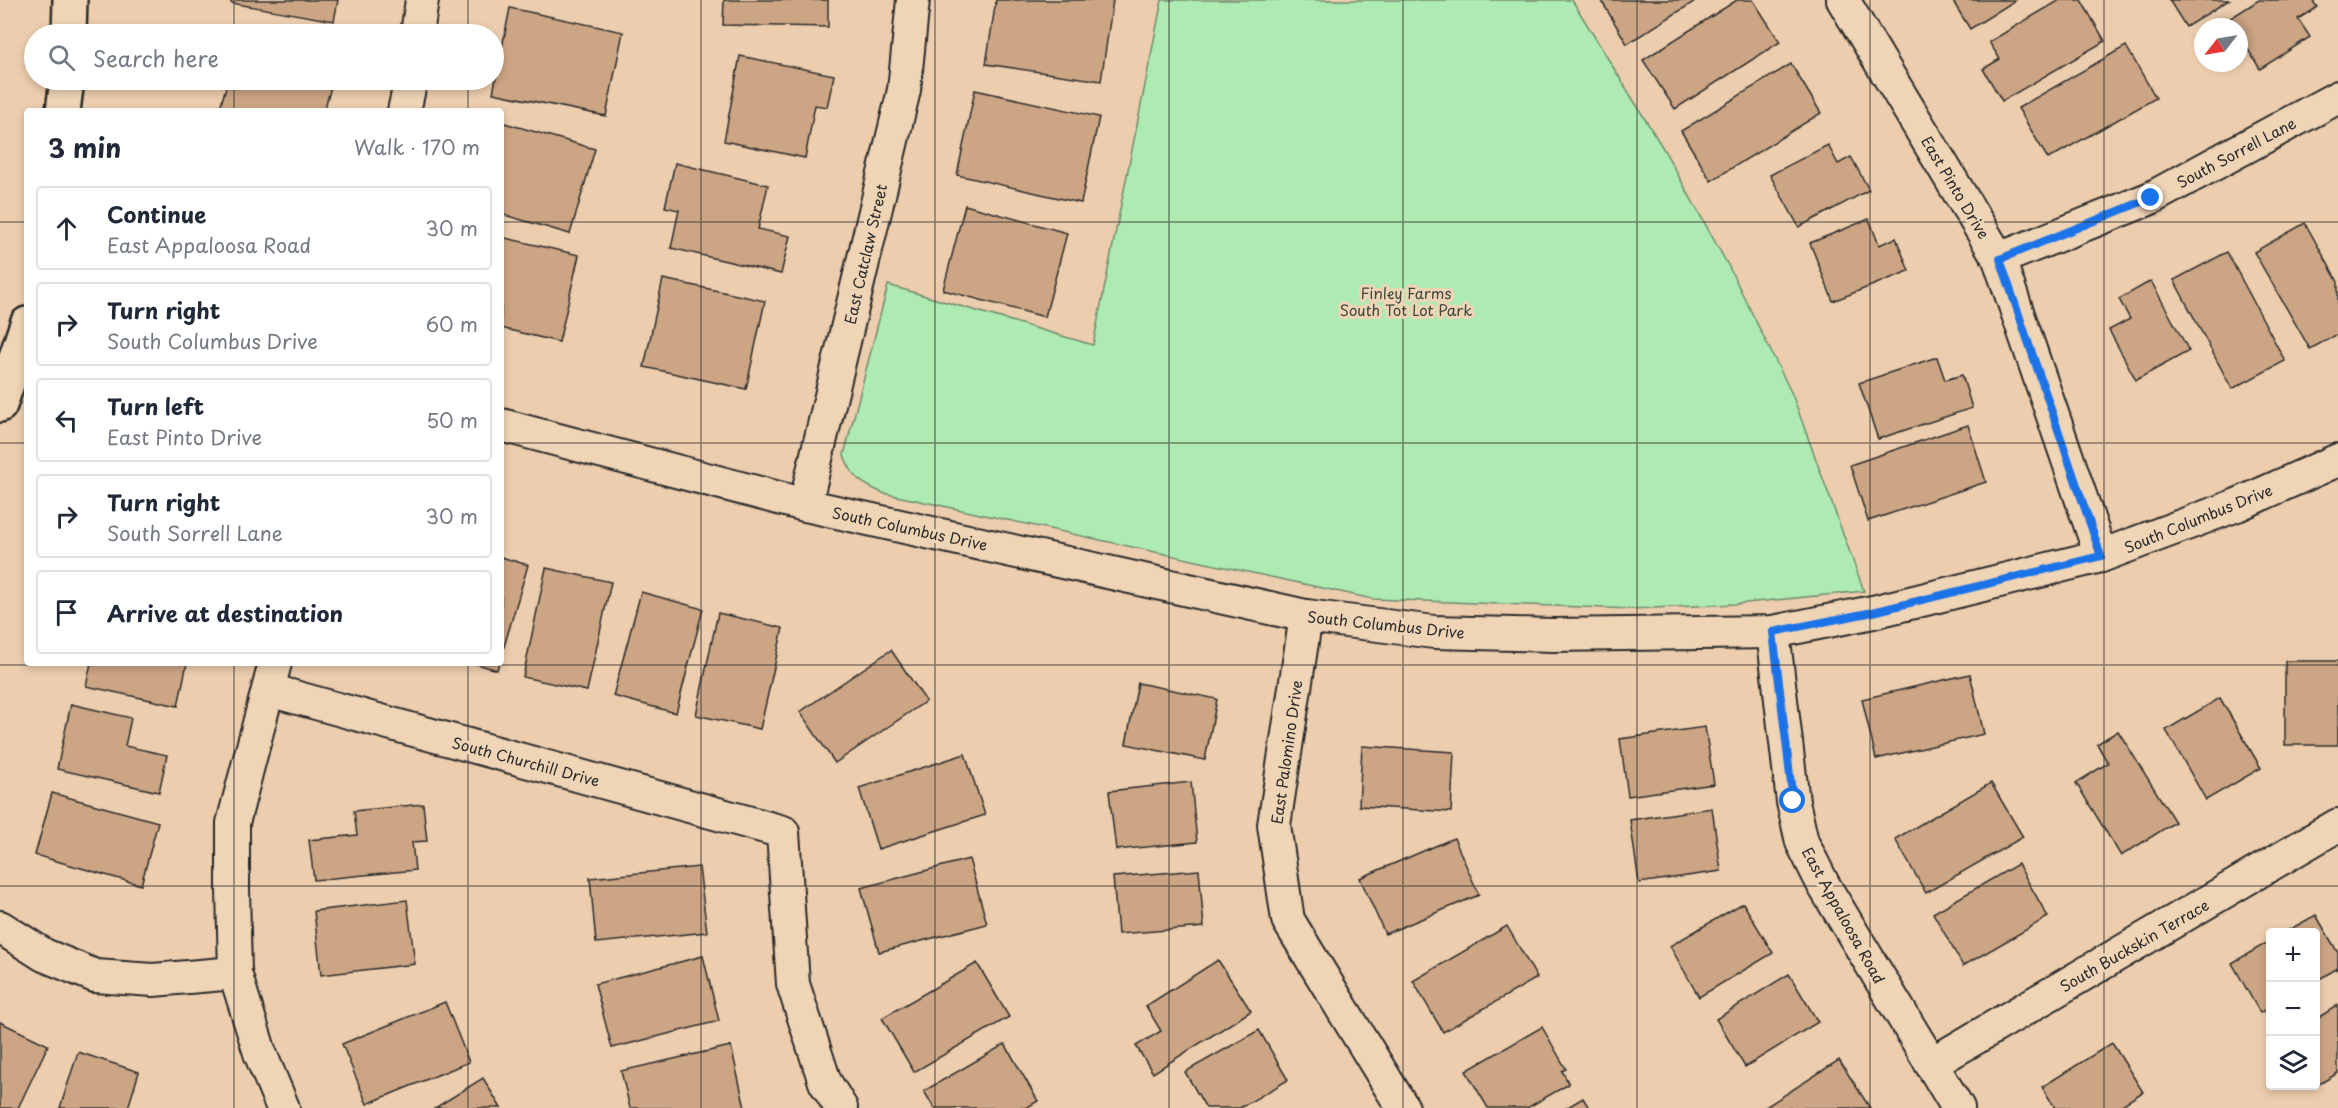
<!DOCTYPE html>
<html lang="en">
<head>
<meta charset="utf-8">
<style>
  :root { --surface:#fff; --page:#f6f6f7; --text:#1f2937; --muted:#747a83; --line:#e0e1e3 }
  body { margin:0; font-family:"Playpen Sans",sans-serif; background:var(--page); color:var(--text) }
  .controls { position:absolute; right:18px; bottom:18px; display:grid; overflow:hidden; border-radius:6px; box-shadow:0 3px 9px #0003 }
  .controls button { width:54px; height:54px; display:grid; place-items:center; padding:0; border:0; border-bottom:2px solid var(--line); background:var(--surface); color:var(--text); font:30px sans-serif }
  .compass { position:absolute; left:2194px; top:18px; width:54px; height:54px; border-radius:50%; background:var(--surface); box-shadow:0 3px 9px #0003; rotate:239deg }
  .stop { position:absolute; width:18px; height:18px; margin:-14px; border:4px solid #1a73e8; border-radius:50%; background:#fff }
  .stop.end { background:#1a73e8; border-color:#fff; box-shadow:0 2px 6px #0008 }
  .list { margin:0; padding:0; list-style:none }
  h2 { display:flex; justify-content:space-between; align-items:center; height:78px; margin:0; padding:0 24px; font-size:26px }
  h2 small { font-size:20px; font-weight:400; color:var(--muted) }
  .list li { display:grid; grid-template-columns:39px 1fr auto; gap:18px; align-items:center; box-sizing:border-box; height:84px; margin:0 12px 12px; padding:0 12px; border:2px solid var(--line); border-radius:6px }
  .list b { display:block; font-size:22px; white-space:nowrap }
  .list p { margin:0; font-size:20px; white-space:nowrap; color:var(--muted) }
  .list em { font-size:20px; font-style:normal; color:var(--muted) }
  .icon { flex:none; width:33px; height:33px; fill:none; stroke:currentColor; stroke-width:2; stroke-linecap:round; stroke-linejoin:round }
  .map { position:relative; flex:none; width:2338px; height:1108px; overflow:hidden }
  .search { position:absolute; background:var(--surface); box-shadow:0 3px 9px #0003; left:24px; top:24px; width:480px; height:66px; display:flex; align-items:center; gap:15px; box-sizing:border-box; padding:0 21px; border-radius:33px; color:var(--muted); font-size:22px }
  .panel { position:absolute; background:var(--surface); box-shadow:0 3px 9px #0003; left:24px; top:108px; width:480px; height:558px; border-radius:6px }
  .map>svg:first-child { display:block }
  .green { fill:#aeebb2; stroke:#6c8b6e; stroke-width:1.5 }
  .building { fill:#cca584; stroke:#2b2b2b; stroke-width:1.5 }
  .lines { fill:none; stroke-linecap:round; stroke-linejoin:round }
  .minor-casing { stroke:#2b2b2b; stroke-width:36 }
  .tertiary-casing { stroke:#2b2b2b; stroke-width:38 }
  .minor { stroke:#efd4b6; stroke-width:32 }
  .tertiary { stroke:#efd4b6; stroke-width:33 }
  .route { stroke:#1a73e8; stroke-width:8 }
  .grid { fill:none; stroke:#2b2b2b; stroke-width:1.5; stroke-opacity:0.55 }
  .labels { text-anchor:middle; dominant-baseline:central; stroke-width:6; stroke-linejoin:round; paint-order:stroke }
  .street-label { font-size:15px; fill:#2b2b2b; stroke:#efd4b6 }
  .park-label { font-size:15px; fill:#3f483f; stroke:#efd4b6 }
</style>
</head>
<body>
<div class="map">
<svg width="2338" height="1108" viewBox="0 0 2338 1108">
  <rect width="100%" height="100%" fill="#eccdae"/>
  <filter id="ink" filterUnits="userSpaceOnUse"><feTurbulence type="fractalNoise" baseFrequency=".0167" numOctaves="2"/><feDisplacementMap in="SourceGraphic" scale="12" xChannelSelector="R" yChannelSelector="G"/><feConvolveMatrix kernelMatrix="1 2 1 2 8 2 1 2 1" color-interpolation-filters="sRGB"/></filter>
  <g filter="url(#ink)">
    <!-- green -->
    <path class="green" d="M 1162,0 L 1572,0 L 1664,150 L 1729,267 L 1792,394 L 1864,591 L 1736,604 L 1632,609 L 1373,599 L 883,493 C 861,484 852,477 844,455 L 888,285 L 1093,345 Z"/>
    <!-- building -->
    <g class="building">
      <polygon points="231,0 338,0 334,21 231,3"/>
      <polygon points="724,0 828,0 828,27 723,25"/>
      <polygon points="996,0 1113,0 1101,81 986,64"/>
      <polygon points="1601,0 1697,0 1627,44"/>
      <polygon points="1737,0 1753,0 1780,42 1675,109 1643,60"/>
      <polygon points="1952,0 2016,0 1970,29"/>
      <polygon points="2060,0 2081,0 2105,41 2002,101 1983,69 2000,59 1989,42"/>
      <polygon points="2169,0 2229,0 2186,27"/>
      <polygon points="2259,0 2312,0 2317,7 2298,19 2310,37 2260,69 2239,35 2239,27 2234,27 2229,19"/>
      <polygon points="510,8 623,32 606,116 493,93"/>
      <polygon points="2126,46 2156,98 2048,159 2018,108"/>
      <polygon points="740,56 834,75 827,107 815,105 805,158 724,141"/>
      <polygon points="1791,64 1821,113 1711,181 1681,131"/>
      <polygon points="228,80 333,80 324,111 219,111"/>
      <polygon points="975,90 1099,117 1081,203 957,175"/>
      <polygon points="501,122 595,149 570,234 501,214"/>
      <polygon points="1828,145 1838,164 1851,157 1869,190 1799,227 1770,175"/>
      <polygon points="675,163 768,185 758,229 790,236 781,274 671,248 679,210 665,207"/>
      <polygon points="965,205 1067,233 1045,317 943,290"/>
      <polygon points="1869,219 1879,245 1896,238 1909,271 1833,301 1810,243"/>
      <polygon points="2305,223 2338,282 2338,334 2310,349 2254,252"/>
      <polygon points="501,237 579,255 559,342 501,328"/>
      <polygon points="2227,252 2285,361 2232,389 2174,280"/>
      <polygon points="663,279 765,301 746,389 644,367"/>
      <polygon points="2151,281 2189,351 2136,380 2109,330 2130,319 2119,299"/>
      <polygon points="1937,357 1945,380 1962,375 1972,408 1878,439 1859,383"/>
      <polygon points="1968,425 1986,482 1868,521 1850,465"/>
      <polygon points="501,557 528,565 501,657"/>
      <polygon points="546,568 611,582 587,691 523,677"/>
      <polygon points="641,592 703,609 676,713 613,696"/>
      <polygon points="718,613 783,628 760,729 696,715"/>
      <polygon points="891,650 926,701 835,763 800,712"/>
      <rect x="2285" y="661" width="53" height="84"/>
      <polygon points="91,663 187,663 178,706 86,686"/>
      <polygon points="473,663 499,663 497,670"/>
      <polygon points="1970,674 1984,734 1876,759 1862,699"/>
      <polygon points="1138,683 1217,699 1205,760 1126,744"/>
      <polygon points="2220,698 2261,768 2206,800 2166,730"/>
      <polygon points="71,704 131,718 125,746 167,755 159,792 57,769"/>
      <polygon points="1705,727 1714,784 1628,796 1620,739"/>
      <polygon points="2118,731 2175,822 2121,856 2076,783 2108,763 2097,744"/>
      <polygon points="1362,746 1454,752 1451,812 1359,806"/>
      <polygon points="965,754 985,815 878,849 859,788"/>
      <polygon points="1191,782 1197,842 1116,850 1109,791"/>
      <polygon points="1991,783 2023,837 1926,893 1895,839"/>
      <polygon points="52,793 158,822 141,885 35,855"/>
      <polygon points="423,804 427,841 412,842 415,870 314,880 309,840 357,835 354,811"/>
      <polygon points="1712,808 1721,871 1639,883 1630,820"/>
      <polygon points="1454,838 1479,895 1385,934 1360,878"/>
      <polygon points="969,859 987,924 879,952 861,888"/>
      <polygon points="2018,864 2048,917 1963,966 1933,913"/>
      <polygon points="699,867 707,932 596,943 590,878"/>
      <polygon points="1199,870 1204,927 1118,934 1113,877"/>
      <polygon points="407,900 415,964 321,975 314,911"/>
      <polygon points="1743,903 1773,953 1699,997 1670,946"/>
      <polygon points="2316,915 2338,953 2338,968 2316,981 2316,932 2285,932"/>
      <polygon points="1507,926 1537,978 1443,1032 1413,981"/>
      <polygon points="2270,941 2270,1007 2260,1013 2232,963"/>
      <polygon points="703,956 719,1021 612,1048 595,984"/>
      <polygon points="1218,960 1251,1011 1153,1073 1136,1046 1161,1031 1146,1006"/>
      <polygon points="977,963 1009,1017 914,1072 882,1018"/>
      <polygon points="1789,974 1818,1022 1745,1067 1716,1019"/>
      <polygon points="445,1002 469,1062 367,1104 342,1044"/>
      <polygon points="2338,1005 2338,1073 2316,1086 2316,1019"/>
      <polygon points="0,1022 48,1045 18,1108 0,1108"/>
      <polygon points="1542,1027 1566,1069 1562,1071 1569,1084 1527,1108 1488,1108 1466,1071"/>
      <polygon points="1259,1030 1288,1080 1240,1108 1206,1108 1185,1072"/>
      <polygon points="2112,1043 2143,1092 2117,1108 2055,1108 2042,1087"/>
      <polygon points="1005,1044 1038,1101 1026,1108 934,1108 924,1091"/>
      <polygon points="731,1046 745,1108 630,1108 621,1071"/>
      <polygon points="78,1052 139,1072 128,1108 60,1108"/>
      <polygon points="1839,1060 1870,1108 1764,1108"/>
      <polygon points="483,1078 501,1108 435,1108"/>
      <polygon points="1583,1098 1589,1108 1566,1108"/>
    </g>
    <g class="lines">
      <!-- minor casing -->
      <g class="minor-casing">
        <g id="minor">
          <polyline points="1843,0 1999,259 2101,556"/>
          <polyline points="417,34 422,0"/>
          <polyline points="404,111 411,80"/>
          <polyline points="1999,259 2151,198 2338,97"/>
          <polyline points="501,425 805,505 1306,616 1434,632 1553,635 1773,632 1873,612 2101,556 2237,505 2338,460"/>
          <polyline points="805,505 904,90 913,0"/>
          <polyline points="1306,616 1274,825 1288,920 1403,1108"/>
          <polyline points="1773,632 1793,802 1802,842 1823,884 1958,1108"/>
          <polyline points="275,663 233,823 233,889 235,973 260,1053 283,1108"/>
          <polyline points="269,690 783,832 793,984 825,1082 841,1108"/>
          <polyline points="0,927 44,955 95,976 153,980 235,973"/>
          <polyline points="1931,1064 2338,825"/>
        </g>
      </g>
      <!-- tertiary casing -->
      <g class="tertiary-casing">
        <g id="tertiary">
          <polyline points="69,34 70,0"/>
          <polyline points="63,111 67,80"/>
          <polyline points="0,405 27,324"/>
        </g>
      </g>
      <!-- minor -->
      <use href="#minor" class="minor"/>
      <!-- tertiary -->
      <use href="#tertiary" class="tertiary"/>
    </g>
  </g>
  <g class="lines" filter="url(#ink)">
    <!-- route -->
    <polyline class="route" points="1793,801 1773,632 1873,612 2101,556 2000,259 2151,198"/>
  </g>
  <!-- grid -->
  <path class="grid" d="M 234,0 L 234,34M 468,0 L 468,34M 701,0 L 701,1108M 935,0 L 935,1108M 1169,0 L 1169,1108M 1403,0 L 1403,1108M 1637,0 L 1637,1108M 1870,0 L 1870,1108M 2104,0 L 2104,1108M 234,80 L 234,111M 468,80 L 468,111M 0,222 L 27,222M 501,222 L 2338,222M 0,443 L 27,443M 501,443 L 2338,443M 234,663 L 234,1108M 468,663 L 468,1108M 0,665 L 2338,665M 0,886 L 2338,886"/>
  <g class="labels">
    <!-- street labels -->
    <g class="street-label">
      <text transform="translate(2236 152) rotate(-28)">South Sorrell Lane</text>
      <text transform="translate(1956 187) rotate(59)">East Pinto Drive</text>
      <text transform="translate(865 254) rotate(-77)">East Catclaw Street</text>
      <text transform="translate(2198 518) rotate(-22)">South Columbus Drive</text>
      <text transform="translate(910 528) rotate(12)">South Columbus Drive</text>
      <text transform="translate(1386 624) rotate(6)">South Columbus Drive</text>
      <text transform="translate(1286 752) rotate(-82)">East Palomino Drive</text>
      <text transform="translate(526 761) rotate(15)">South Churchill Drive</text>
      <text transform="translate(1844 915) rotate(61)">East Appaloosa Road</text>
      <text transform="translate(2134 945) rotate(-30)">South Buckskin Terrace</text>
    </g>
    <!-- park labels -->
    <g class="park-label">
      <text x="1406" y="292">Finley Farms<tspan x="1406" dy="17">South Tot Lot Park</tspan></text>
    </g>
  </g>
</svg>
<div class="controls">
<button>+</button>
<button>−</button>
<button><svg class="icon" aria-label="layers" viewBox="0 0 24 24"><path d="M12 4l9 5-9 5-9-5zM3 14l9 5 9-5"/></svg></button>
</div>
<svg class="compass" viewBox="-18 -18 36 36"><path d="M0-13l5 13h-10z" fill="#e53935"/><path d="M0 13l5-13h-10z" fill="#747a83"/></svg>
<div class="stop" style="left:1793px;top:801px"></div>
<div class="stop end" style="left:2151px;top:198px"></div>
<div class="search"><svg class="icon" aria-label="search" viewBox="0 0 24 24"><circle cx="10" cy="10" r="6"/><path d="M15 15l6 6"/></svg>Search here</div>
<section class="panel">
<h2>3 min<small>Walk · 170 m</small></h2>
<ul class="list">
<li><svg class="icon" aria-label="ahead" viewBox="0 0 24 24"><path d="M12 20V5M6 11l6-6 6 6"/></svg><div><b>Continue</b><p>East Appaloosa Road</p></div><em>30 m</em></li>
<li><svg class="icon" aria-label="right" viewBox="0 0 24 24"><path d="M7 20v-9h11M14 6l5 5-5 5"/></svg><div><b>Turn right</b><p>South Columbus Drive</p></div><em>60 m</em></li>
<li><svg class="icon" aria-label="left" viewBox="0 0 24 24"><path d="M17 20v-9H6M10 6l-5 5 5 5"/></svg><div><b>Turn left</b><p>East Pinto Drive</p></div><em>50 m</em></li>
<li><svg class="icon" aria-label="right" viewBox="0 0 24 24"><path d="M7 20v-9h11M14 6l5 5-5 5"/></svg><div><b>Turn right</b><p>South Sorrell Lane</p></div><em>30 m</em></li>
<li><svg class="icon" aria-label="arrive" viewBox="0 0 24 24"><path d="M6 21V4h12l-3 4 3 4H6"/></svg><div><b>Arrive at destination</b></div></li>
</ul>
</section>
</div>
</body>
</html>
